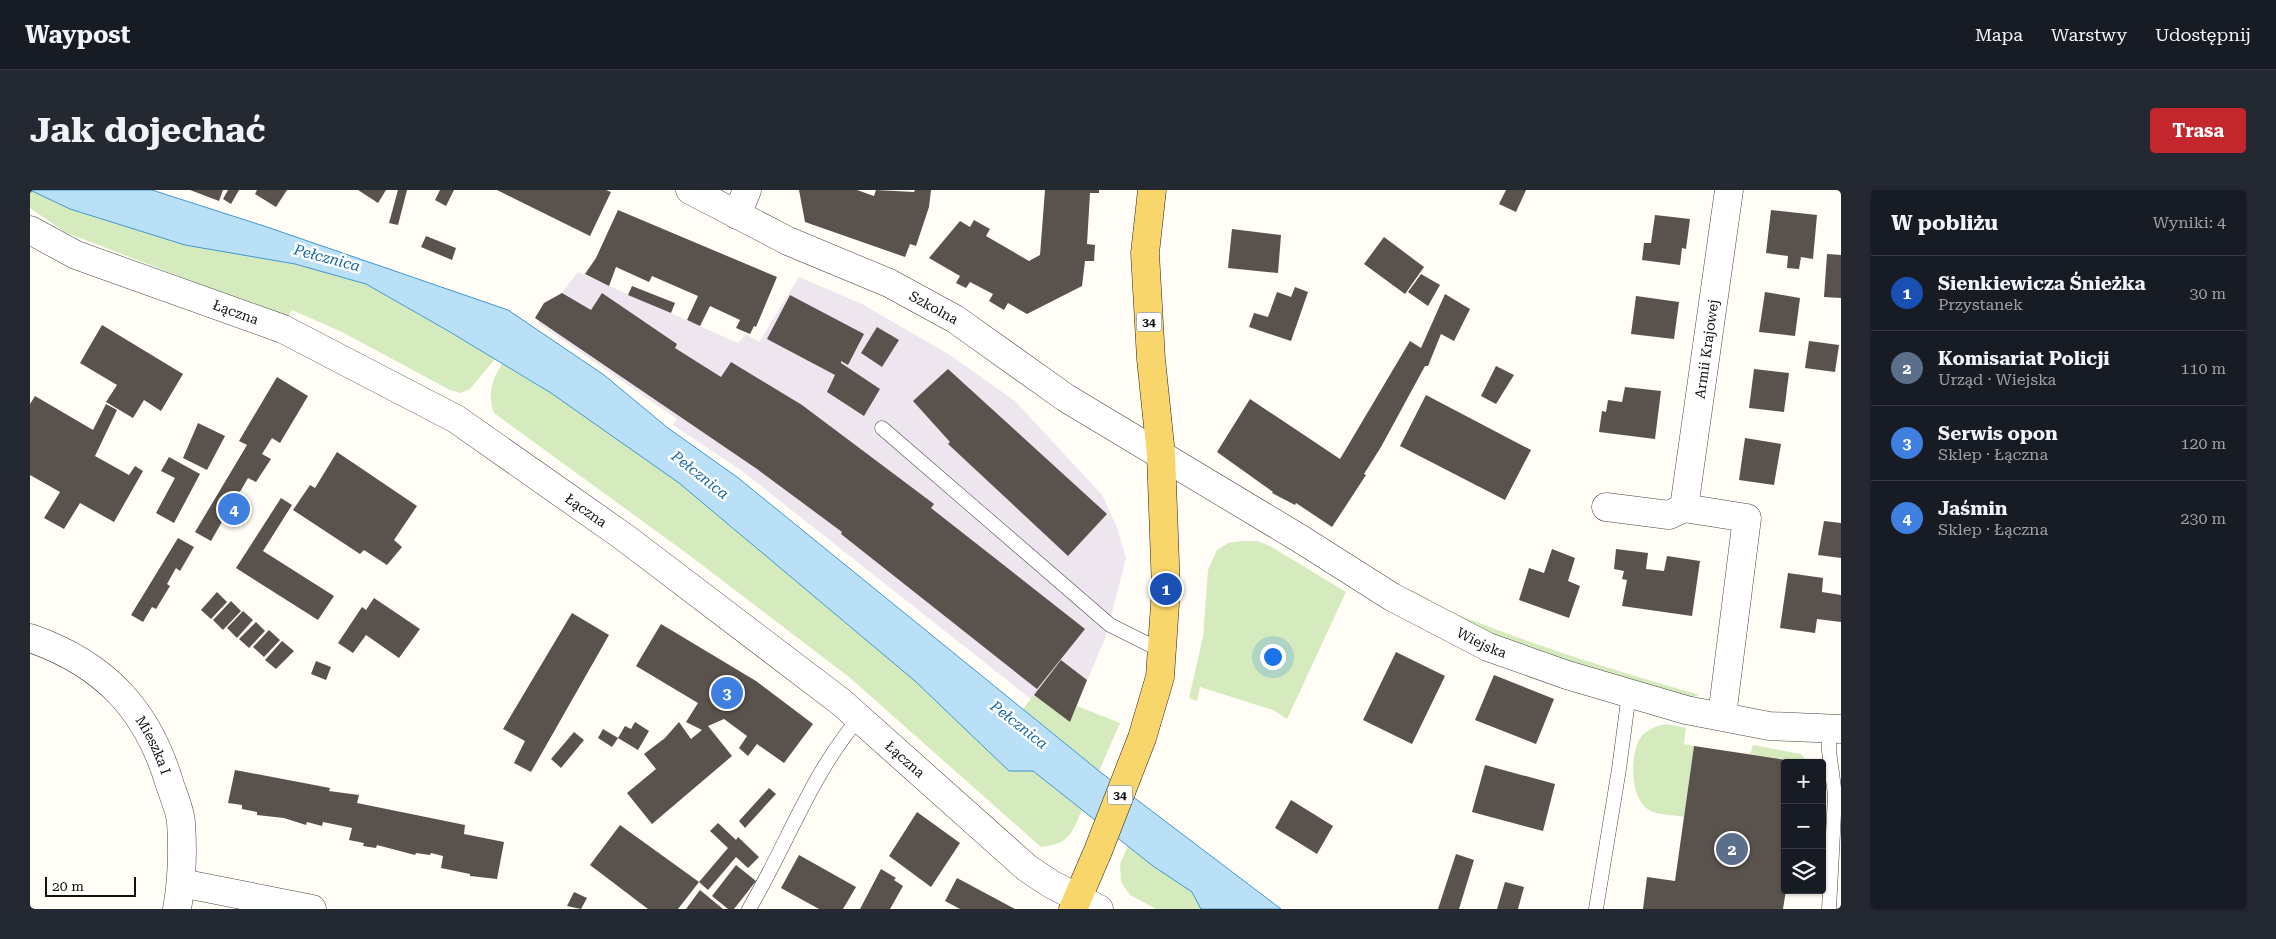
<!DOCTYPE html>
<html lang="pl">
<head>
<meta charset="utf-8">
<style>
  :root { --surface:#171b24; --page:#242831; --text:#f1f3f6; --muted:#9ea1a6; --line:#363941; --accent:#c4262e }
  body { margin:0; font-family:"Roboto Serif",serif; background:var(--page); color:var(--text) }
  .controls { position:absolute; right:15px; bottom:15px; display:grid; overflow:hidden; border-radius:5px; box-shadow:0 1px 4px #0004 }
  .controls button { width:45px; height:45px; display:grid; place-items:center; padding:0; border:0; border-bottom:1px solid var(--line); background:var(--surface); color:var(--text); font:25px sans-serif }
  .scale { position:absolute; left:15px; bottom:12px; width:91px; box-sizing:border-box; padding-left:5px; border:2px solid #111; border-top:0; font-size:14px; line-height:18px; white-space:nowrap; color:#111; -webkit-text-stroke:4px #fff; paint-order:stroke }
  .you { position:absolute; left:1242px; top:466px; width:18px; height:18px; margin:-12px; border:4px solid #fff; border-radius:50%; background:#1a73e8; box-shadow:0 0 0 8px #1a73e833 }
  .badge { display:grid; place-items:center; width:32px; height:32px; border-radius:50%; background:var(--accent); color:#fff; font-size:16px; font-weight:700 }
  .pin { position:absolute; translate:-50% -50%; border:2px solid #fff; box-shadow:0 1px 5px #0006 }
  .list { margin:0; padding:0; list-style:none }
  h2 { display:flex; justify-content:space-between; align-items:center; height:65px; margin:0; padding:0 20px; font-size:21px }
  h2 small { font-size:16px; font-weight:400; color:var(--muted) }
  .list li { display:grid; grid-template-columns:32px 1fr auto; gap:15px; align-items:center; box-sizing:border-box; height:75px; padding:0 20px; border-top:1px solid var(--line) }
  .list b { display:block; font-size:19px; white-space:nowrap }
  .list p { margin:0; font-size:16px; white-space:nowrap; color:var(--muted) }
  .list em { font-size:16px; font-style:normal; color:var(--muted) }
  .icon { flex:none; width:28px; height:28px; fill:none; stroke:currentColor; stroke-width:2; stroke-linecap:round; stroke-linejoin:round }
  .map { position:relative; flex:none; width:1811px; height:719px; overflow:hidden; border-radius:5px }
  header { display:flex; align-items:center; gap:30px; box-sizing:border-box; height:70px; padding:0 25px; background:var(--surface); border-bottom:1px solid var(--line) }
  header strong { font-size:24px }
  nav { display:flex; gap:28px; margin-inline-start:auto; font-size:18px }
  .intro { display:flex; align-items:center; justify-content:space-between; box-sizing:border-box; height:120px; padding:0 30px }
  h1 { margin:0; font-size:35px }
  .button { padding:12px 22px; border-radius:5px; background:var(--accent); color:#fff; font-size:18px; font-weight:700 }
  main { display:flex; gap:30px; padding:0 30px }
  aside { flex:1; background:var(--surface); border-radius:5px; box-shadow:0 1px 4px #0004 }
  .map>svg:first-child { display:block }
  .industrial { fill:#eee6ef }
  .green { fill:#d5ebbd }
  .water { fill:#b9e0f7; stroke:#3f96cf }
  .building { fill:#5a524d }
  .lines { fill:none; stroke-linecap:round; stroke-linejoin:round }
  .service-casing { stroke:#444; stroke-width:15 }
  .minor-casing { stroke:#444; stroke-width:29 }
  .tertiary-casing { stroke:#444; stroke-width:29 }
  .primary-casing { stroke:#222; stroke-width:29 }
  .service { stroke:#fff; stroke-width:14 }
  .minor { stroke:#fff; stroke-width:28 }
  .tertiary { stroke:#fff; stroke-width:28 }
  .primary { stroke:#f9d66b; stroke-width:28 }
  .labels { text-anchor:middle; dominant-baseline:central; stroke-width:5; stroke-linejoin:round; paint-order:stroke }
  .shield { fill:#fff; stroke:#585858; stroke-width:1 }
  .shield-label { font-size:12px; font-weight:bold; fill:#111 }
  .street-label { font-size:14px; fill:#111; stroke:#fff }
  .water-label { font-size:15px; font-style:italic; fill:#1768a6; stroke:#fff }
</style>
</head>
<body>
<header>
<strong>Waypost</strong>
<nav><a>Mapa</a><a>Warstwy</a><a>Udostępnij</a></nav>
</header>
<div class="intro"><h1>Jak dojechać</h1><a class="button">Trasa</a></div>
<main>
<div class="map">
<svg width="1811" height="719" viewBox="0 0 1811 719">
  <rect width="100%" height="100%" fill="#fffdf5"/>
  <!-- industrial -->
  <polygon class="industrial" points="548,82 708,153 716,144 729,152 769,87 832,114 920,165 985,211 1072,305 1087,337 1096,368 1076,446 1040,532 1004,505 1001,509 712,281 643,235 647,229 508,133"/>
  <!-- green -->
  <g class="green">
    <polygon points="0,0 40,19 155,55 265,74 336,94 465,169 440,199 431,203 420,200 312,142 262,120 257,128 35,42 0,18"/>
    <path d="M 472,174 L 521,203 L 649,293 L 885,491 L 979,581 L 1003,581 L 1052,620 C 1041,645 1039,654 1011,657 L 819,487 L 659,365 L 464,223 C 457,205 462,190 472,174 Z"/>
    <polygon points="1212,351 1227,351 1240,356 1316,402 1257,529 1243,520 1170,497 1167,511 1159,508 1173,447 1178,380 1187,360 1198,353"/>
    <path d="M 1377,398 C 1396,406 1412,419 1431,426 C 1509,457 1589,482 1670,505 L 1658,508 L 1460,447 L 1373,402 Z"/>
    <polygon points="1004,505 1040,531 1047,516 1090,533 1069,581 993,519"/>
    <path d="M 1636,534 L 1656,538 L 1654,554 L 1664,556 L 1654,627 C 1645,625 1632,625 1623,622 C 1600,613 1600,571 1608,552 C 1613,541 1625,536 1636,534 Z"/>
    <polygon points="1723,555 1771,564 1778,573 1720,564"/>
    <polygon points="1098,656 1162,702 1171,719 1126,719 1100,705 1091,692 1090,674"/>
  </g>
  <!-- water -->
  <polygon class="water" points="0,0 122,0 237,37 478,120 574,185 638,238 707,287 1069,581 1251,719 1171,719 1162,702 1123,676 1003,581 979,581 885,491 649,293 521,203 420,142 336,94 265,74 155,55 40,19"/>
  <!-- building -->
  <g class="building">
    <polygon points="160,0 193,0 189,11"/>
    <polygon points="198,0 209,0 201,14 193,9"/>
    <polygon points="227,0 257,0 246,17 225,4"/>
    <polygon points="328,0 356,0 348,13"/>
    <polygon points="368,0 377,0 368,35 359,33"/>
    <polygon points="410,0 424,0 416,16 405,10"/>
    <polygon points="467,0 576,0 581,2 560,46"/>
    <polygon points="769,0 827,0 844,6 846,0 884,2 885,0 901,0 899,17 886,56 880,54 875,67 775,32"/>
    <polygon points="1015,0 1069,0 1069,3 1060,3 1057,54 1065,55 1064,71 1055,71 1052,96 997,124 978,113 974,120 959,111 963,104 940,92 936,98 926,93 930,86 899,68 930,31 940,37 944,30 960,39 956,46 999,71 1010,65"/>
    <polygon points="1476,0 1496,0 1486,22 1469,14"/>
    <polygon points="588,20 747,87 726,137 724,136 720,144 706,138 710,130 680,116 670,136 657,130 668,106 622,86 619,92 586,77 579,96 555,84 566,68"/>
    <polygon points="1741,20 1787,25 1783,69 1771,67 1769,79 1757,78 1758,66 1736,63"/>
    <polygon points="1625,25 1660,29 1656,59 1652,58 1650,75 1612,70 1614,53 1621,53"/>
    <polygon points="1202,39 1251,45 1248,83 1198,78"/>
    <polygon points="396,46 426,58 422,70 391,57"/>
    <polygon points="1354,47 1394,77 1375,104 1334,74"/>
    <polygon points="1797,64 1811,65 1811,108 1794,107"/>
    <polygon points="1391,84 1410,95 1398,116 1378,102"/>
    <polygon points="602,96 645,113 641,123 598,105"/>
    <polygon points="1265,97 1278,102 1261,151 1219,137 1224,123 1238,127 1247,102 1261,107"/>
    <polygon points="1735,102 1770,108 1765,146 1729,142"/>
    <polygon points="532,103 561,120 572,103 647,154 645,158 691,187 701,172 772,215 904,314 901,318 1055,439 1007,499 811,344 812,342 727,279 505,128 514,113"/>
    <polygon points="1415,104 1440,119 1424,151 1411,144 1398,176 1395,176 1351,257 1334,284 1336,285 1302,337 1266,313 1265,315 1242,303 1243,302 1187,262 1220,209 1310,269 1380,151 1391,158"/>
    <polygon points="760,105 834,144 818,175 811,171 811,173 850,199 834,226 797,202 805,185 737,149"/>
    <polygon points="1606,106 1649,112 1644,149 1601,144"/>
    <polygon points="72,135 153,184 131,221 114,210 103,228 76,212 87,195 50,173"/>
    <polygon points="847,137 869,150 852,177 831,163"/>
    <polygon points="1779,151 1809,155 1805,182 1775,178"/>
    <polygon points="1466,176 1484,185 1466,214 1451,206"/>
    <polygon points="918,179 1077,324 1038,366 918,254 920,252 883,211"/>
    <polygon points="1724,179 1759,183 1754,222 1719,218"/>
    <polygon points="247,187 278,206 250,253 242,248 232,264 241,269 226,292 218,288 207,307 215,312 201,335 193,330 181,351 165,342 217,255 209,251"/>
    <polygon points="1595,197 1631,201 1625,249 1569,242 1572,221 1576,222 1578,210 1592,212"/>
    <polygon points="1396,205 1501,260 1475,310 1370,256"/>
    <polygon points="5,206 63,240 76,214 87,220 65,266 99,285 105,276 113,281 84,332 50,313 34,339 14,328 30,302 0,285 0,214"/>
    <polygon points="168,233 195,246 177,280 153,268"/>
    <polygon points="1715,248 1751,254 1744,295 1709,290"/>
    <polygon points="307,262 387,316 364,350 372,357 357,375 334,360 330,364 263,320 280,295 285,298"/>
    <polygon points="139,267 170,284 144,333 126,323 145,288 131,281"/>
    <polygon points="251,308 262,315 233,361 304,406 288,430 206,378"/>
    <polygon points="1794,331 1811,333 1811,368 1788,365"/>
    <polygon points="148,348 164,357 150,381 146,378 137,394 140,396 126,419 122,417 113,432 101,425"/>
    <polygon points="1522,359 1545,368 1538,391 1550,396 1539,428 1489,410 1499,378 1514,383"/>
    <polygon points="1586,359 1618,363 1616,379 1634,381 1637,366 1670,371 1662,426 1592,416 1597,390 1592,389 1594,381 1584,379"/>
    <polygon points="1758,383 1793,388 1792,402 1811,405 1811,432 1787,429 1785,443 1750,438"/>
    <polygon points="187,402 197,412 181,429 171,420"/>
    <polygon points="344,408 390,439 369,468 336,445 323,463 308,453 332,417 336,420"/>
    <polygon points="201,411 211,421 193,440 183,430"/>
    <polygon points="213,421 223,430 207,448 197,438"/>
    <polygon points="542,423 579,445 501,582 484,573 495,551 473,539"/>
    <polygon points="226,432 235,441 219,458 209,449"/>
    <polygon points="631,434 726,491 783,534 754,573 727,554 718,566 709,558 717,546 694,529 678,536 702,566 622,634 597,603 626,579 614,564 635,548 649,532 661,549 672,540 656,532 668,513 606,476"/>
    <polygon points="239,440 250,450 234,467 223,457"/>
    <polygon points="252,451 264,461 246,479 235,470"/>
    <polygon points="1366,462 1415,486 1382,554 1333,530"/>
    <polygon points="1031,470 1057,490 1040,532 1004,505"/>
    <polygon points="286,471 301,477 296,490 281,484"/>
    <polygon points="1464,485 1524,509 1506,554 1445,530"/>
    <polygon points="605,532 619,541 608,560 588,548 595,536 601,539"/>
    <polygon points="573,539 588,548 582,557 568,548"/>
    <polygon points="544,542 554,550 531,578 521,569"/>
    <polygon points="1664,556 1769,572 1755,573 1756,700 1753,719 1613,719 1617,687 1645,691"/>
    <polygon points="1455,575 1525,594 1513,641 1442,622"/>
    <polygon points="205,580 300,598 299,601 329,605 327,613 435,635 434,644 474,652 467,689 440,686 440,684 411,678 413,666 401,663 400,665 386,663 385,665 347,655 346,658 333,656 334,653 319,650 322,638 293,632 292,636 277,632 276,635 254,628 227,625 227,622 212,619 212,615 198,613"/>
    <polygon points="739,598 746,604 715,638 709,631"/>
    <polygon points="1261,610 1303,636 1287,664 1245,638"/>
    <polygon points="887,622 930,653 901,697 859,666"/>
    <polygon points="688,633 706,650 708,647 729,667 718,678 706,667 678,700 669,692 698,658 680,641"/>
    <polygon points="590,635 669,692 648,719 618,719 560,675"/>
    <polygon points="1426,664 1444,670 1429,719 1408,719"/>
    <polygon points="769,665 826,697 813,719 789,719 751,698"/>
    <polygon points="706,675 726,691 704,719 698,719 682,706"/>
    <polygon points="851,679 866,688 864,690 873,696 860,719 830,719"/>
    <polygon points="927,688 985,719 930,719 915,711"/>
    <polygon points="1475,692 1494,697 1488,719 1467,719"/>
    <polygon points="670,700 693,719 656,719"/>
    <polygon points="544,702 557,708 551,719 537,716"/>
  </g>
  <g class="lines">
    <!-- service casing -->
    <g class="service-casing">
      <g id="service">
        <polyline points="852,238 1080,435 1132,461"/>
        <polyline points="1799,538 1799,561 1805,605 1799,719"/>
        <path d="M 719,719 C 757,655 780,586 829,528"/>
        <polyline points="1566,719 1589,579 1599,503"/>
      </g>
    </g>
    <!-- minor casing -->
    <g class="minor-casing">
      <g id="minor">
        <path id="s1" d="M 660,0 L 758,51 L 859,93 L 925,129 L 1036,208 L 1269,348 L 1362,407 L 1458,457 L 1537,485 L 1656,520 L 1739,536 L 1811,539"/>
        <polyline points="707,25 717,0"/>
        <polyline points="1576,317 1639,325 1654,318"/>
        <path id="s2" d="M 0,448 C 75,474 118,520 140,595 C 144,607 150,620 151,632 C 153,661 152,691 147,719"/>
        <path id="s3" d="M 1692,526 L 1717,328 L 1654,318 L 1699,0"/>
        <polyline points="151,693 282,719"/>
      </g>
    </g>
    <!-- tertiary casing -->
    <g class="tertiary-casing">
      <g id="tertiary">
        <path id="s4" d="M 0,40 L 46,65 L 253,139 L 426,229 L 594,347 L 811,512 L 997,678 L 1021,694 L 1069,719"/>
      </g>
    </g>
    <!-- primary casing -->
    <g class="primary-casing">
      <polyline id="primary" points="1043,719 1068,661 1112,548 1130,487 1136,399 1131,265 1121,169 1115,63 1122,0"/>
    </g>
    <!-- service -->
    <use href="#service" class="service"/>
    <!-- minor -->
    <use href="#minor" class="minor"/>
    <!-- tertiary -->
    <use href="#tertiary" class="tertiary"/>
    <!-- primary -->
    <use href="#primary" class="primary"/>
  </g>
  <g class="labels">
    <!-- shield labels -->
    <g class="shield">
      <rect x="1106.5" y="122.5" width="25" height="19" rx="4"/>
      <rect x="1077.5" y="595.5" width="25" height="19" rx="4"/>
    </g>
    <g class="shield-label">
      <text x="1119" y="132">34</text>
      <text x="1090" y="605">34</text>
    </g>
    <!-- street labels -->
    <g class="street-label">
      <text stroke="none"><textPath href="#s1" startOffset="271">Szkolna</textPath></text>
      <text stroke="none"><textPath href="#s4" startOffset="222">Łączna</textPath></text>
      <text stroke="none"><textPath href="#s3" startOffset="424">Armii Krajowej</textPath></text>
      <text stroke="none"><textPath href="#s4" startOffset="626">Łączna</textPath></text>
      <text stroke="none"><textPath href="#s1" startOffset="914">Wiejska</textPath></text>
      <text stroke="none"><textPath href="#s2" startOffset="169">Mieszka I</textPath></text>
      <text stroke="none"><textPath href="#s4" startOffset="1031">Łączna</textPath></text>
    </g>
    <!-- water labels -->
    <g class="water-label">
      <text transform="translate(297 68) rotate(15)">Pełcznica</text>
      <text transform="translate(670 285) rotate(38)">Pełcznica</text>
      <text transform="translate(989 535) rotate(38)">Pełcznica</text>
    </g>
  </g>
</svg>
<div class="controls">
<button>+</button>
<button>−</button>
<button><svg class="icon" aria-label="layers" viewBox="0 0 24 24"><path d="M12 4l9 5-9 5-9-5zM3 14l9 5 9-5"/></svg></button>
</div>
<div class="scale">20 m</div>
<div class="you"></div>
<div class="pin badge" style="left:1136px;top:399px;background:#1a4fb4">1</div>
<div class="pin badge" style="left:1702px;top:659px;background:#5c6f8a">2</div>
<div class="pin badge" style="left:697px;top:503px;background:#3f7fe0">3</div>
<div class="pin badge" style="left:204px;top:319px;background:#3f7fe0">4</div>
</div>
<aside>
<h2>W pobliżu<small>Wyniki: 4</small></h2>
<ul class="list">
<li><span class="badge" style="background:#1a4fb4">1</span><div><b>Sienkiewicza Śnieżka</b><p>Przystanek</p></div><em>30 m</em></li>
<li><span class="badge" style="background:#5c6f8a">2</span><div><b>Komisariat Policji</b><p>Urząd · Wiejska</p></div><em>110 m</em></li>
<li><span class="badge" style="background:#3f7fe0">3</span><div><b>Serwis opon</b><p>Sklep · Łączna</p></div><em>120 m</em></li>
<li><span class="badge" style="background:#3f7fe0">4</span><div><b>Jaśmin</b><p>Sklep · Łączna</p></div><em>230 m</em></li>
</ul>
</aside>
</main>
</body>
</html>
